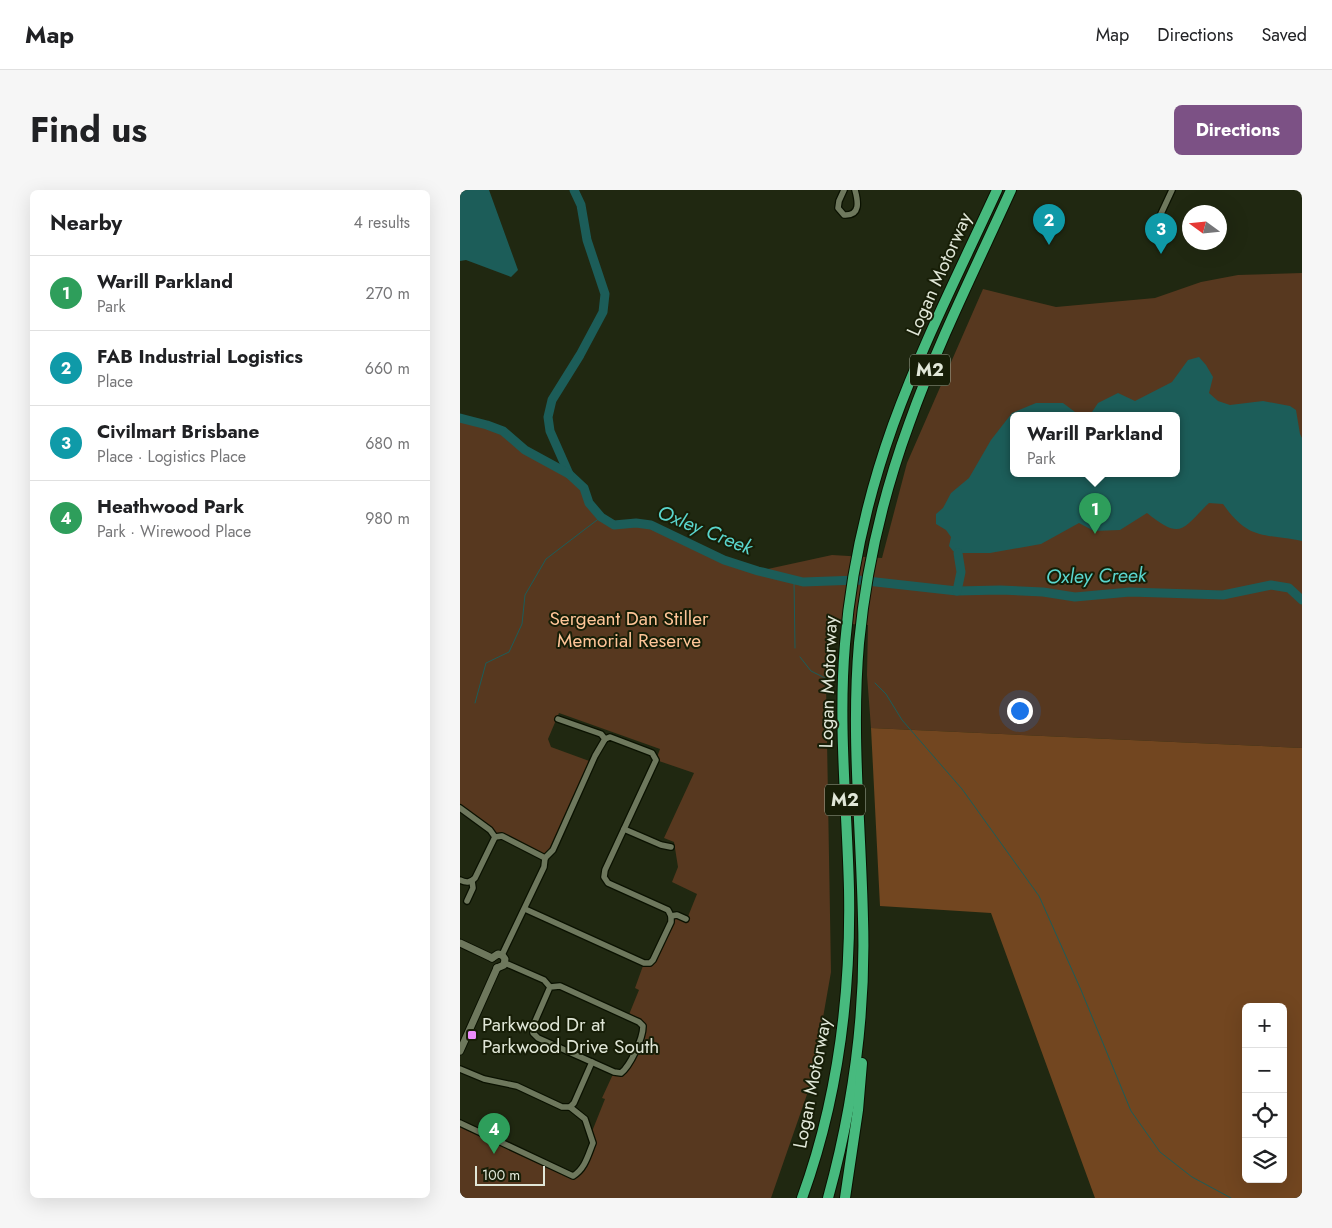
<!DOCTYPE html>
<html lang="en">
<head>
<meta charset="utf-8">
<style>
  :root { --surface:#fff; --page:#f6f6f6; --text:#202124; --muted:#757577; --line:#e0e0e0; --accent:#7c5185 }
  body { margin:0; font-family:Jost,sans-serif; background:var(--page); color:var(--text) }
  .controls { position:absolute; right:15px; bottom:15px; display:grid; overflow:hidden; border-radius:8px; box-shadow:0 5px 20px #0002 }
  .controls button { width:45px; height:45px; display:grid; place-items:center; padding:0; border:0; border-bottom:1px solid var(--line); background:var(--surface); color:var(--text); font:25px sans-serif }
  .compass { position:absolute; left:722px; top:15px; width:45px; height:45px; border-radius:50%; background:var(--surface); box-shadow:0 5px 20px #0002; rotate:285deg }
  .scale { position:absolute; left:15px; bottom:12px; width:70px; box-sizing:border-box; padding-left:5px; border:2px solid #e1e7d8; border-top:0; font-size:14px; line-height:18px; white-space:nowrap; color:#e1e7d8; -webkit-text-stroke:4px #171e07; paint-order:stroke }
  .you { position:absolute; left:559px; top:520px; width:18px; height:18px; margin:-12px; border:4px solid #fff; border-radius:50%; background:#1a73e8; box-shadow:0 0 0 8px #1a73e833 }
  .badge { display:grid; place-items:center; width:32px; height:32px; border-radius:50%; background:var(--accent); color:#fff; font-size:16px; font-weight:700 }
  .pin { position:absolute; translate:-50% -41px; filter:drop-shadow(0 1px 2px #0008) }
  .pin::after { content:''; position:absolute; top:26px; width:18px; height:15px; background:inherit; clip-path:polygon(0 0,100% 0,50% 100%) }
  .popup { position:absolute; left:550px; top:222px; width:170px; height:65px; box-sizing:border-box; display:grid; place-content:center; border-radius:8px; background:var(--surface); filter:drop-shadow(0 1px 4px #0005); font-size:16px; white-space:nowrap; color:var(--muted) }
  .popup b { font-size:19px; color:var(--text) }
  .popup::after { content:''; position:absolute; left:50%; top:100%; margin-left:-10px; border:10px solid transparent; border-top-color:var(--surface) }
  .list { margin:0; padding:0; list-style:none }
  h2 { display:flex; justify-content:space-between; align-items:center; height:65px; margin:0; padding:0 20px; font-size:21px }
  h2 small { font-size:16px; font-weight:400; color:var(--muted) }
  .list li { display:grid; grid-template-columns:32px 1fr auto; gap:15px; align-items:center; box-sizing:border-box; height:75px; padding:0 20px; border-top:1px solid var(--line) }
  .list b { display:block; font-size:19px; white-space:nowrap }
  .list p { margin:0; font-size:16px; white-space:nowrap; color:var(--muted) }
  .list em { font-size:16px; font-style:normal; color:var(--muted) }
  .icon { flex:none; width:28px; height:28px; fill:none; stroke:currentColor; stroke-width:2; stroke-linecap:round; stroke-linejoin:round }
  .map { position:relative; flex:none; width:842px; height:1008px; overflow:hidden; border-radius:8px }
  header { display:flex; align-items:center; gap:30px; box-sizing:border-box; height:70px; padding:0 25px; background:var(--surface); border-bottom:1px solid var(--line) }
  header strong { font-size:24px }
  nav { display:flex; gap:28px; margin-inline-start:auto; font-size:18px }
  .intro { display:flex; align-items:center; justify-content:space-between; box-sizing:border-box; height:120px; padding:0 30px }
  h1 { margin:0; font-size:35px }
  .button { padding:12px 22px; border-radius:8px; background:var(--accent); color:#fff; font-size:18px; font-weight:700 }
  main { display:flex; gap:30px; padding:0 30px }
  aside { flex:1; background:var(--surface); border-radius:8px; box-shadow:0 5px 20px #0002 }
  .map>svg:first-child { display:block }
  .green { fill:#57381f; fill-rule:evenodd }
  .forest { fill:#724620; fill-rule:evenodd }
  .water { fill:#1c5d59 }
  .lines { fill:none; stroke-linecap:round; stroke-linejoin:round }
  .stream { stroke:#1c5d59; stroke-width:1 }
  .river { stroke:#1c5d59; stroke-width:9 }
  .minor-casing { stroke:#0a1100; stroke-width:8 }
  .tertiary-casing { stroke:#0a1100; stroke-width:9 }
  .motorway-casing { stroke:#0a1100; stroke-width:12 }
  .minor { stroke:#6e785d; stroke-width:5.5 }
  .tertiary { stroke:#6e785d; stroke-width:7 }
  .motorway { stroke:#47ba7e; stroke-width:10 }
  .poi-dot { fill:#ec8cfb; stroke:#171e07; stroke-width:2 }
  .labels { text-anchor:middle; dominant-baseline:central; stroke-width:4; stroke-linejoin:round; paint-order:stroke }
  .shield { fill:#171e07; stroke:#a4ab99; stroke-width:1 }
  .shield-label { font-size:18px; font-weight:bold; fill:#e1e7d8 }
  .street-label { font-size:19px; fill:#e1e7d8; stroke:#171e07 }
  .park-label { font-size:19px; fill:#ffc598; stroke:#171e07 }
  .poi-label { font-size:19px; fill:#e1e7d8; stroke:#171e07; text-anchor:start }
  .water-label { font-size:20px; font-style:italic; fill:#5ad6ce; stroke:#171e07 }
</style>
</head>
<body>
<header>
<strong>Map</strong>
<nav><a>Map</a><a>Directions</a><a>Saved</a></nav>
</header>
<div class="intro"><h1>Find us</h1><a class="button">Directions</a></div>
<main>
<aside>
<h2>Nearby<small>4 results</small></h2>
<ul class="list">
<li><span class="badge" style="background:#2e9e5b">1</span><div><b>Warill Parkland</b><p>Park</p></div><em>270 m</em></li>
<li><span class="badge" style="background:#0f9aa8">2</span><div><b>FAB Industrial Logistics</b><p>Place</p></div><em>660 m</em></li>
<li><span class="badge" style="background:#0f9aa8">3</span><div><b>Civilmart Brisbane</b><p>Place · Logistics Place</p></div><em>680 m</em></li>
<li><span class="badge" style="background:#2e9e5b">4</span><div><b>Heathwood Park</b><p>Park · Wirewood Place</p></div><em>980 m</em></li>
</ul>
</aside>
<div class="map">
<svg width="842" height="1008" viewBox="0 0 842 1008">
  <rect width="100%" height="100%" fill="#202811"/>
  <!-- green -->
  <path class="green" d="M 842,83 L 842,558 L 411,538 L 407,485 L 408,435 L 372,433 L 366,492 L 371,782 L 352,890 L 311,1008 L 0,1008 L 0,933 L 113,986 L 119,982 L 133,953 L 131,944 L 145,909 L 142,908 L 154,882 L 166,878 L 183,836 L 168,827 L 179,800 L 175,798 L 184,773 L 190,773 L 211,726 L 227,729 L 237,704 L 212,692 L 218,677 L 214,652 L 204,648 L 234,583 L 196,570 L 200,559 L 99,523 L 88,549 L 91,557 L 132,572 L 93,660 L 85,668 L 43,646 L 35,647 L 0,618 L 0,228 L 27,235 L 43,241 L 65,260 L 109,284 L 124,298 L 129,313 L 141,327 L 154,335 L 176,333 L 191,335 L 264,370 L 298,381 L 372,365 L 422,368 L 447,273 L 523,99 L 596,117 L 695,108 L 741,92 L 778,85 ZM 554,225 L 716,225 L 716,283 L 554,283 Z"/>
  <!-- forest -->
  <path class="forest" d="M 411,538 L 842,558 L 842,1008 L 635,1008 L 531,723 L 420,716 ZM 786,817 L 823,817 L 823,989 L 786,989 Z"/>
  <!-- water -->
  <g class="water">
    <polygon points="0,0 29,0 58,80 51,87 6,70 0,71"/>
    <path d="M 739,167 L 746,175 L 753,187 L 749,203 L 758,211 L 770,215 L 803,211 L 830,216 L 836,220 L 840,244 L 842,248 L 842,351 C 803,343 789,351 763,314 L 749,313 C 722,339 722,351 687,323 L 660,340 L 634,341 L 619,333 L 581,354 L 530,363 L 498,363 L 493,361 L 489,356 L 491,347 L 486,340 L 476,334 L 476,324 L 483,318 L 491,303 L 509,288 L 531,250 L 552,223 L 576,213 L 603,213 L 619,225 L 554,225 L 554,283 L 716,283 L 716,225 L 630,225 L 638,213 L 658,203 L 675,211 L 712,192 L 728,170 Z"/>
  </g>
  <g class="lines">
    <!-- stream -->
    <g class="stream">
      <polyline points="334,389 335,458"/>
      <polyline points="340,467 351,481 369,490"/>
      <polyline points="415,493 426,504 442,530 502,599 579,706 621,800 671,921 700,962 732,987 771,1008"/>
      <polyline points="15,513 26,473 49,462 62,434 65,405 86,369 141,327"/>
    </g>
    <!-- river -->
    <g class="river">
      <polyline points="114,0 121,15 127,50 145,104 143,122 120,165 92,210 88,227 90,241 109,284 124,298 129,313 141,327 154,335 176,333 191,335 264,370 298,381 343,392 398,390 497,401 540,400 583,402 615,407 670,402 763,405 811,395 829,398 842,410"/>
      <polyline points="0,228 27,235 43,241 65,260 109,284"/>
      <polyline points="497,401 501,382 498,363"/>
    </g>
    <!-- minor casing -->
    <g class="minor-casing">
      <g id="minor">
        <path d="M 384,0 L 379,11 L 378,18 L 384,25 C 401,26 398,11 395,0"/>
        <polyline points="699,28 712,0"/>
        <polyline points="98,529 141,544 145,549"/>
        <polyline points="0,618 30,640 35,647 42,646 85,668"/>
        <polyline points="164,639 201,655 211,657"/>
        <polyline points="85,668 93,660 135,566 145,549"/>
        <path d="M 0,690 C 6,693 10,693 15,688 L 35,647"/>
        <polyline points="7,711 13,698 12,691"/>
        <polyline points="65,719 184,773 190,773 193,770 211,732 211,726 208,720 148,693 144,687 145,680 196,570 192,563 150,547 145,549"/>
        <polyline points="211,726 217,725 226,729"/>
        <polyline points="42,765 84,677 85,668"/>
        <path d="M 45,773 L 84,790 L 90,797 L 100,796 L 179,832 L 183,836 C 183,849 170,876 161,883 L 154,882 L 78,848 L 73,843 L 73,836 L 90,797"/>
        <polyline points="0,879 24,889 57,896 102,917 110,917 114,913 132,872"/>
        <path d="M 0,933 L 113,986 C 125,979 128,965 133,953 L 125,929 L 110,917"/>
        <polyline points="22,943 29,929"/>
      </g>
    </g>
    <!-- tertiary casing -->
    <g class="tertiary-casing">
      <g id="tertiary">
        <polyline points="0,753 32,768"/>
        <polyline points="32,768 38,764 42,765 45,769 44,775 37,778"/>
        <polyline points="0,861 37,778"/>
      </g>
    </g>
    <!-- motorway casing -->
    <g class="motorway-casing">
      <g id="motorway">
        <path d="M 342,1008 C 378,909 391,804 389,699 C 387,617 378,536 385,454 C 391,379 408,305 433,235 C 462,155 501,78 537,0"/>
        <path d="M 368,1008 C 393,917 406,824 403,729 C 401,637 391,545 399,453 C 406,378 423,305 449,234 C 477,155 516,77 551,0"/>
        <polyline points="385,1008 398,920 402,873"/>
      </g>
    </g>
    <!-- minor -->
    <use href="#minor" class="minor"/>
    <!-- tertiary -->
    <use href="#tertiary" class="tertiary"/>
    <!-- motorway -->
    <use href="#motorway" class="motorway"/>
  </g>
  <!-- markers -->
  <rect class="poi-dot" x="7" y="840" width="10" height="10" rx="2.5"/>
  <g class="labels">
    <!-- shield labels -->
    <g class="shield">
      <rect x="450" y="164.5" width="40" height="31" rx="4"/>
      <rect x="365" y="594.5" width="40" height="31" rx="4"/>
    </g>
    <g class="shield-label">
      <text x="470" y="180">M2</text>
      <text x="385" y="610">M2</text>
    </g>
    <!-- street labels -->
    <g class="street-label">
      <text transform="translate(479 84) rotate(-66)">Logan Motorway</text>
      <text transform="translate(368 492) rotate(-88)">Logan Motorway</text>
      <text transform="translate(352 893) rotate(-79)">Logan Motorway</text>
    </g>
    <!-- park labels -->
    <g class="park-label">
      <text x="169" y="428">Sergeant Dan Stiller<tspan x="169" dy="22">Memorial Reserve</tspan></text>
    </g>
    <!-- poi labels -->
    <g class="poi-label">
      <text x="22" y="834">Parkwood Dr at<tspan x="22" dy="22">Parkwood Drive South</tspan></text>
    </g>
    <!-- water labels -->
    <g class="water-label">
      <text transform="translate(245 340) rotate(22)">Oxley Creek</text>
      <text transform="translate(636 386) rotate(-1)">Oxley Creek</text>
    </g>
  </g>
</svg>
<div class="controls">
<button>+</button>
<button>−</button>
<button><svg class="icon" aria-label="locate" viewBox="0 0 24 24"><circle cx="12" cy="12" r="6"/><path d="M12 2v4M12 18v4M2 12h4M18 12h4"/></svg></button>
<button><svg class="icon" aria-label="layers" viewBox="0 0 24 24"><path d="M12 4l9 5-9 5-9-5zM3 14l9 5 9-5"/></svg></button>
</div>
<svg class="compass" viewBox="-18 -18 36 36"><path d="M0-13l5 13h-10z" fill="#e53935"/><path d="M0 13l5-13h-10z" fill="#757577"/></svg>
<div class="scale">100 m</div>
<div class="you"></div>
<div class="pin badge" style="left:635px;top:344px;background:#2e9e5b">1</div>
<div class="popup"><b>Warill Parkland</b>Park</div>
<div class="pin badge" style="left:589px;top:55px;background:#0f9aa8">2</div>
<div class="pin badge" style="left:701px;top:64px;background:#0f9aa8">3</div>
<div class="pin badge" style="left:34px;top:964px;background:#2e9e5b">4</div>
</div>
</main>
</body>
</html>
